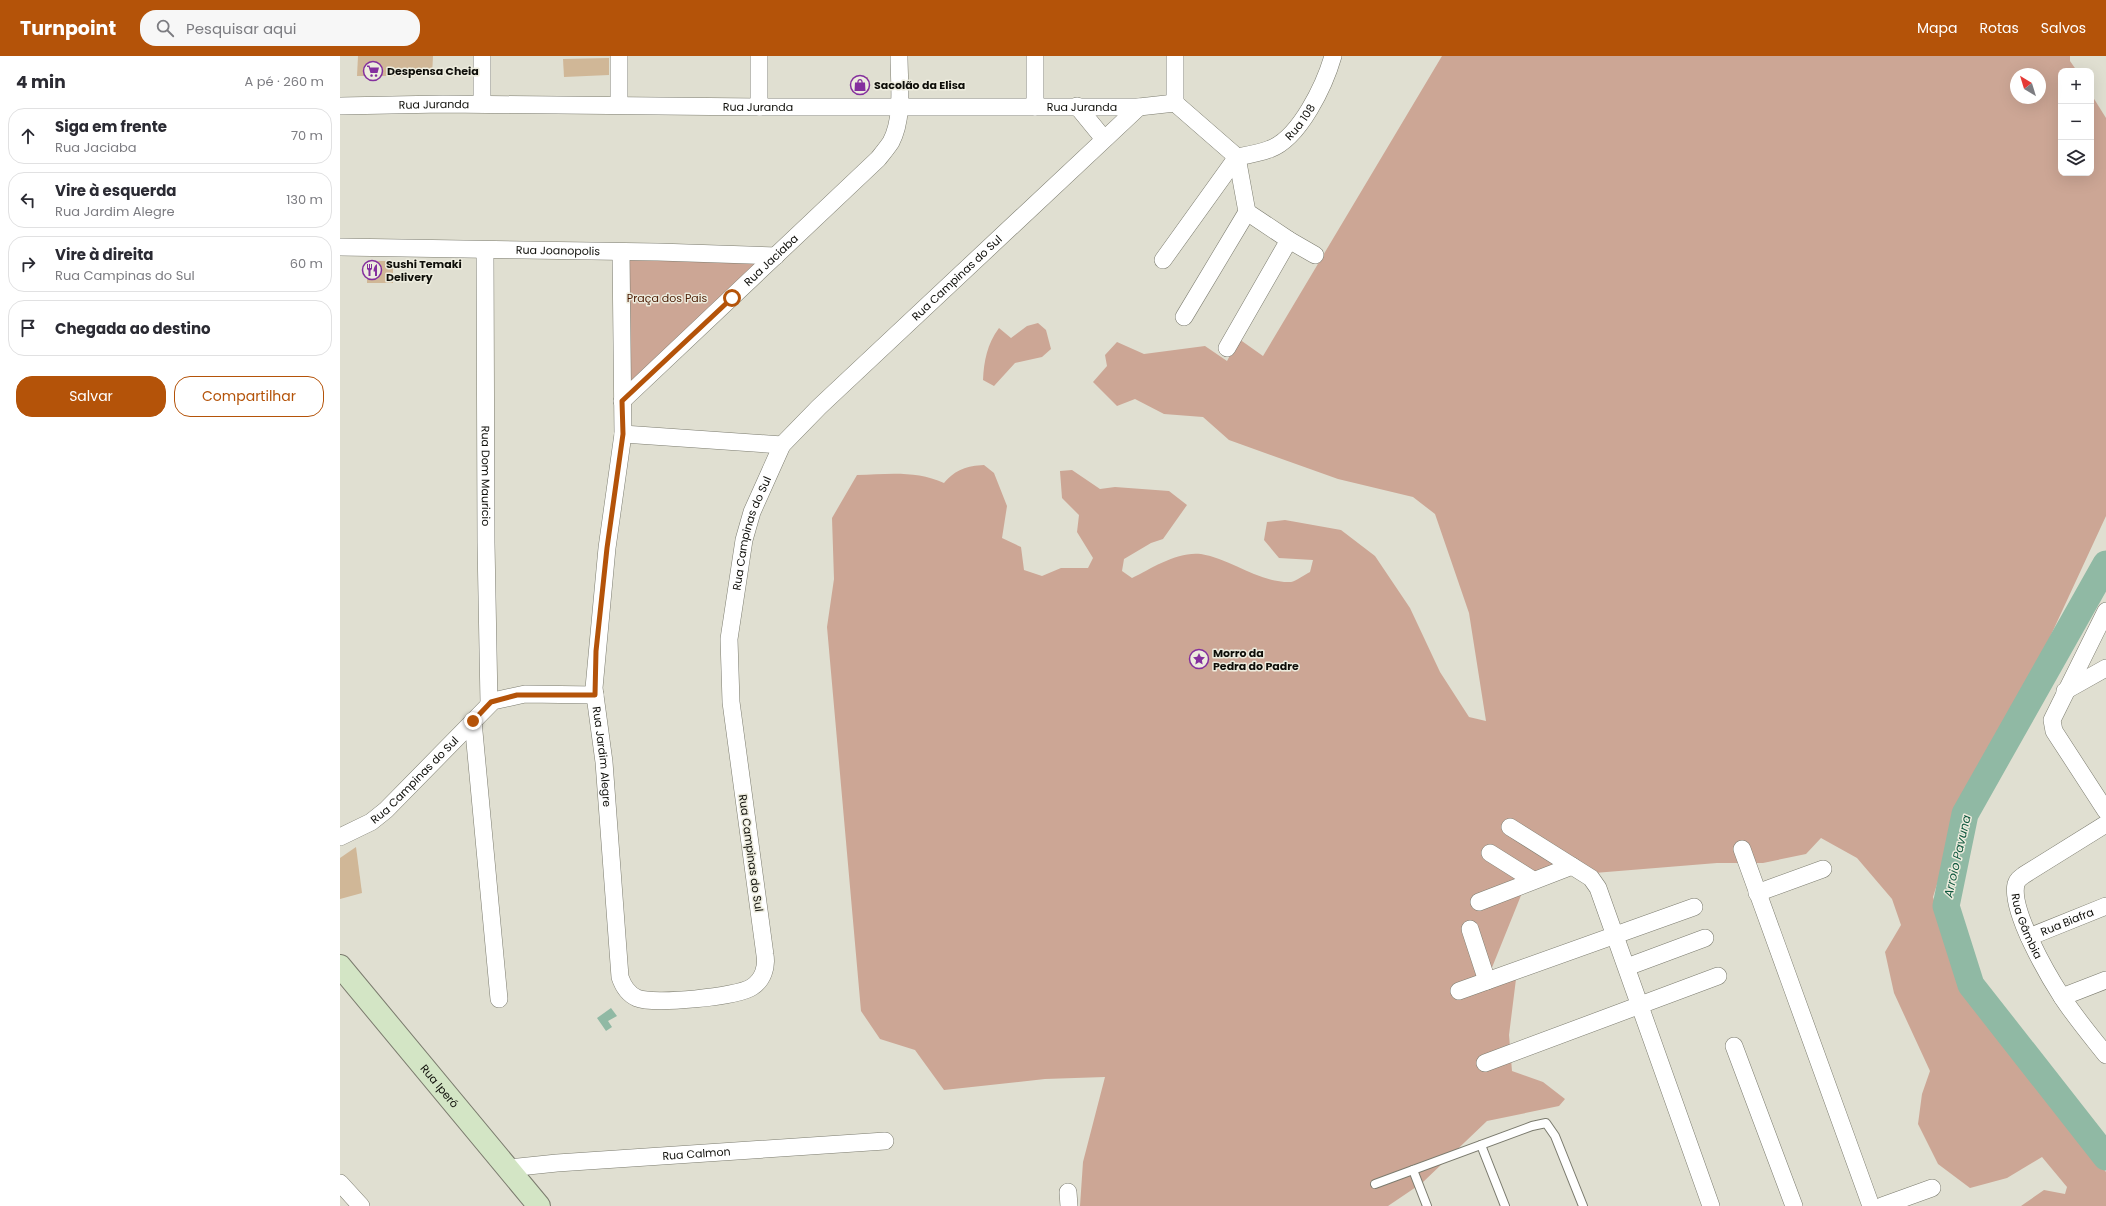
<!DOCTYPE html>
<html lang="pt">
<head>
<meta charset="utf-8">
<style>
  :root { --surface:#fff; --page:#f7f7f7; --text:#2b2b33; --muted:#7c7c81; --line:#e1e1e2; --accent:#b45309 }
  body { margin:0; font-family:Poppins,sans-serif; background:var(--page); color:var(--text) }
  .controls { position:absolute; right:12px; top:12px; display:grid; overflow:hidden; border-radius:8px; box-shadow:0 4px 16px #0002 }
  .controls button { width:36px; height:36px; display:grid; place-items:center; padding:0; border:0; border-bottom:1px solid var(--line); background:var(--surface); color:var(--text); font:20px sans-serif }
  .compass { position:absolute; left:1670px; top:12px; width:36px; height:36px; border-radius:50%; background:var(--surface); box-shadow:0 4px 16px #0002; rotate:322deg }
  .stop { position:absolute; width:12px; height:12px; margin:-9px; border:3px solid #b45309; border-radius:50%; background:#fff }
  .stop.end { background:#b45309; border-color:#fff; box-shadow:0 1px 4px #0008 }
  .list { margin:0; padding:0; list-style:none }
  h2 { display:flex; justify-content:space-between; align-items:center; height:52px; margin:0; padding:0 16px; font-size:17px }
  h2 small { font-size:13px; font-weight:400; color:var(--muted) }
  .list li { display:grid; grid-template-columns:26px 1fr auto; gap:12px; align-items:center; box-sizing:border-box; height:56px; margin:0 8px 8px; padding:0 8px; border:1px solid var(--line); border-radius:16px }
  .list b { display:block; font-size:15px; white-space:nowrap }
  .list p { margin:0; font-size:13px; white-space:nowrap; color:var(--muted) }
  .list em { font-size:13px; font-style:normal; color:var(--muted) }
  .actions { display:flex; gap:8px; padding:12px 16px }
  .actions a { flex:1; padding:9px 0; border:1px solid var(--accent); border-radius:16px; text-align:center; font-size:14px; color:var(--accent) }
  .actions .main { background:var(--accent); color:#fff }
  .icon { flex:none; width:22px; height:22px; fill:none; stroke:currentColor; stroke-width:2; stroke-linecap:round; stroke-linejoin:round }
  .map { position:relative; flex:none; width:1766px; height:1150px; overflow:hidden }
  header { display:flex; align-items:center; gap:24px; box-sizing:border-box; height:56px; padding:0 20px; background:var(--accent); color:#fff }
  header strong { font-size:19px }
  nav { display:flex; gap:22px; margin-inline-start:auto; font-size:14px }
  .search { width:280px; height:36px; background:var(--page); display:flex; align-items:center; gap:10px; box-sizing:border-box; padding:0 14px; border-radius:16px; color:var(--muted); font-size:15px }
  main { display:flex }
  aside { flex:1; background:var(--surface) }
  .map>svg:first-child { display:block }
  .green { fill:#cca695; fill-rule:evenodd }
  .water { fill:#90b9a4 }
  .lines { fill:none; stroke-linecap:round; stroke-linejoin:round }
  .river { stroke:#90b9a4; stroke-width:27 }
  .building { fill:#d0b797 }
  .lane-casing { stroke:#7b7b6e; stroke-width:10 }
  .street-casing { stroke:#7b7b6e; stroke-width:18 }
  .secondary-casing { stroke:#7b7b6e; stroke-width:24 }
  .lane { stroke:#fff; stroke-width:8 }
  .street { stroke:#fff; stroke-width:17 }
  .secondary { stroke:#d3e5c5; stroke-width:22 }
  .route { stroke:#b45309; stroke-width:5 }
  .labels { text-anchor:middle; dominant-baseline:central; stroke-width:3; stroke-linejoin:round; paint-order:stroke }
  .poi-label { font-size:11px; font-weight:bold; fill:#0e0e09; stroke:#edecde; text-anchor:start }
  .street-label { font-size:11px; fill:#0e0e09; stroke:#edecde }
  .park-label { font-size:11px; fill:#4a1900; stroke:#edecde }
  .water-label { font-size:12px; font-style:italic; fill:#0f583e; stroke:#edecde }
</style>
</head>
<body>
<header>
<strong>Turnpoint</strong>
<div class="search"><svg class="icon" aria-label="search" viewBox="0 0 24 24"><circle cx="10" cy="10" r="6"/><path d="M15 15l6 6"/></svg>Pesquisar aqui</div>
<nav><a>Mapa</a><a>Rotas</a><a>Salvos</a></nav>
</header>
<main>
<aside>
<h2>4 min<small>A pé · 260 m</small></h2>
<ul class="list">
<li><svg class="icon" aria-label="ahead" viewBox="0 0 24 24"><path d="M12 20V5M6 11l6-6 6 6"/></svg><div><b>Siga em frente</b><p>Rua Jaciaba</p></div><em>70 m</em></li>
<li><svg class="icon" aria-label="left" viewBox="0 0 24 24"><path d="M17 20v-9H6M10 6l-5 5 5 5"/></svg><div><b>Vire à esquerda</b><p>Rua Jardim Alegre</p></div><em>130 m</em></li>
<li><svg class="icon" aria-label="right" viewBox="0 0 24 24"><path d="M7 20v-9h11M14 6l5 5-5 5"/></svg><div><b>Vire à direita</b><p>Rua Campinas do Sul</p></div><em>60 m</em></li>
<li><svg class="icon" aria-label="arrive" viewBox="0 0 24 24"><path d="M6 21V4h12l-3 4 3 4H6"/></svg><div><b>Chegada ao destino</b></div></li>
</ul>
<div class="actions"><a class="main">Salvar</a><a>Compartilhar</a></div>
</aside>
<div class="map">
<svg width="1766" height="1150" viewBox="0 0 1766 1150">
  <rect width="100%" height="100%" fill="#e0dfd1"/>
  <!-- green -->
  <g class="green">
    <path d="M 1102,0 L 1730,0 L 1730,5 L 1737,15 L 1721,15 L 1721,117 L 1751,117 L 1751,38 L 1766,62 L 1766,460 L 1698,607 L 1635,725 L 1616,768 L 1593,841 L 1613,907 L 1628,940 L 1766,1116 L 1766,1150 L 1681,1150 L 1704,1134 L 1725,1138 L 1727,1131 L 1702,1101 L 1667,1122 L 1630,1132 L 1598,1108 L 1578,1068 L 1582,1038 L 1590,1015 L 1554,937 L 1545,896 L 1561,869 L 1552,843 L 1517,802 L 1481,782 L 1466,798 L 1423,807 L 1377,807 L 1242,818 L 1190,817 L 1151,914 L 1176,923 L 1169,979 L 1172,1015 L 1203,1026 L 1225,1043 L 1219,1050 L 1147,1065 L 1082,1127 L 1048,1150 L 740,1150 L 743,1106 L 765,1021 L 705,1023 L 604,1034 L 575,994 L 540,983 L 521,955 L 487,571 L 494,523 L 492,462 L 517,419 C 547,418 576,414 604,427 C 616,413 627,410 644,409 L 654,417 L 667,450 L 662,482 L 681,491 L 684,514 L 702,520 L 721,512 L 748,512 L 753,502 L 737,476 L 739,459 L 722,442 L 720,415 L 732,414 L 760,433 L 775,431 L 829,435 L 847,449 L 823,483 L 811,487 L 784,503 L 782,515 L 792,522 C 812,512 838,495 861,498 C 892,503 918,527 951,526 C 956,525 964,519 970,516 L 973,504 L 939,502 L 924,484 L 927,466 L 945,464 L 1001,474 L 1035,500 L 1070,552 L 1100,616 L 1129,661 L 1146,665 L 1129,557 L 1095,458 L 1073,441 L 998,423 L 889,384 L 863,361 L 824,358 L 795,343 L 777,350 L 753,326 L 767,310 L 765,299 L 777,286 L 804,298 L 865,290 L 887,305 L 899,283 L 923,300 ZM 1676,18 L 1700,18 L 1700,42 L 1676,42 Z"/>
    <polygon points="435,198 283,344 283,199"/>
    <path d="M 698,267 L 706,274 L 711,293 L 702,301 L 675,307 L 654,330 L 643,324 C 644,305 647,288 659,272 L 671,282 L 687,270 Z"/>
  </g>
  <!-- water -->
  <polygon class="water" points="271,952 277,960 268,965 272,971 266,975 257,962"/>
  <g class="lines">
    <!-- river -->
    <polyline class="river" points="1766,508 1625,758 1606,850 1631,929 1766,1101"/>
  </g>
  <!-- building -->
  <g class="building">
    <polygon points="18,0 93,0 92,20 17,20"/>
    <polygon points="269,2 269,19 224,21 223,3"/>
    <polygon points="528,21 529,35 512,36 512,22"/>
    <rect x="27" y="205" width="26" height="22"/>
    <polygon points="16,791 22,837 0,843 0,802"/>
  </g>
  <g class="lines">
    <!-- lane casing -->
    <g class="lane-casing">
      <g id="lane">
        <polyline points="1141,1089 1165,1150"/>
        <polyline points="1073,1114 1087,1150"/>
        <polyline points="1035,1128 1192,1070 1206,1067 1215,1080 1243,1150"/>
      </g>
    </g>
    <!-- street casing -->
    <g class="street-casing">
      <g id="street">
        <polyline points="142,0 142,48"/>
        <polyline points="419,0 419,51"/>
        <polyline points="835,0 835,47"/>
        <polyline points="835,47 897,101 907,156 844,261"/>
        <polyline points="279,48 279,0"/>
        <path id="s1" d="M 0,50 L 103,48 L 419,51 L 799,51 L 835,47"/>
        <polyline points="737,50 764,83"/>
        <polyline points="695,51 695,0"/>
        <polyline points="907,156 949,184 975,199"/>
        <path id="s2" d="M 0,191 L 318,196 L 436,200"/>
        <path id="s3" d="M 145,194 L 146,487 L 149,647"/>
        <path id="s4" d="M 281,196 L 283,378 L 267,492 L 254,632 L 264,706 L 280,921 C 283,930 288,938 297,942 C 313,949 398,941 412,931 C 423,924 427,911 425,899 L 391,646 L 389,583 L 404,484 L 412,456 L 442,389 L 479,351 L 799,51"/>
        <path id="s5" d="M 823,204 L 897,101 C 908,99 920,97 930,93 C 960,82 985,28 993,0"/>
        <polyline points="887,292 949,184"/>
        <path id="s6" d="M 282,345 L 538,103 C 542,98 547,92 551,86 C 564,61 559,27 559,0"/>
        <polyline points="283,378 442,389"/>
        <polyline points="1766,555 1712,664 1714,675 1766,755"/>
        <polyline points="1725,635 1766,612"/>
        <polyline points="133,665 159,943"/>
        <path id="s7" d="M 1766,768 L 1684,819 C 1680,822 1677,824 1676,828 C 1670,854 1707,918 1722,941 C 1735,961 1751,980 1766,999"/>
        <polyline points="1170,771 1251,822 1258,832 1371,1150"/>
        <path id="s8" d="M 0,781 L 31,766 L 46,754 L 153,645 L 185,638 L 255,639"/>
        <polyline points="1402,793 1531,1150"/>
        <polyline points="1150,797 1193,824"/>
        <polyline points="1417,837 1483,813"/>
        <polyline points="1139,846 1232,810"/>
        <polyline points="1130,873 1147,925"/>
        <path id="s9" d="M 1689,881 L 1766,850"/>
        <polyline points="1287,911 1365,882"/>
        <polyline points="1119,935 1354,851"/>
        <polyline points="1722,941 1766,924"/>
        <polyline points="1394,990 1454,1150"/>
        <polyline points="1145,1007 1378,920"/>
        <path id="s10" d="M 169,1112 L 217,1107 L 545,1085"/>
        <polyline points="0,1127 21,1150"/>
        <polyline points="728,1136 729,1150"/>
        <polyline points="1542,1150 1592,1132"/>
      </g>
    </g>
    <!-- secondary casing -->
    <g class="secondary-casing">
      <g id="secondary">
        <path id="s11" d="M 0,910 L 199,1150"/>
      </g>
    </g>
    <!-- lane -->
    <use href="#lane" class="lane"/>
    <!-- street -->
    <use href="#street" class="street"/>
    <!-- secondary -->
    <use href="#secondary" class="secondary"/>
  </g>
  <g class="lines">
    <!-- route -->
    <polyline class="route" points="133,665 151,646 177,639 255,639 256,595 267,492 283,378 282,345 392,242"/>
  </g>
  <!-- icons -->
  <defs>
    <g id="supermarket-ring" transform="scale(1)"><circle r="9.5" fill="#edecde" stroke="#842f9e" stroke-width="1.5"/><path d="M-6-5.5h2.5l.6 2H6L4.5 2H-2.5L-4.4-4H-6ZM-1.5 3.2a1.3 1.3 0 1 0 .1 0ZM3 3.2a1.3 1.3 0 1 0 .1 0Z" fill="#842f9e"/></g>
    <g id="shop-ring" transform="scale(1)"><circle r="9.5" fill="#edecde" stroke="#842f9e" stroke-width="1.5"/><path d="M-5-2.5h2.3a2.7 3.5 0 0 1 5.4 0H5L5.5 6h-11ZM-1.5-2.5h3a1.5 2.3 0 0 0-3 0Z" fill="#842f9e"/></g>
    <g id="restaurant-ring" transform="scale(1)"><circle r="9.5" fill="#edecde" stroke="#842f9e" stroke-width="1.5"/><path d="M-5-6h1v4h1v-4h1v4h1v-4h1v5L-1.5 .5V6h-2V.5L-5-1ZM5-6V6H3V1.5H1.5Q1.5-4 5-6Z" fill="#842f9e"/></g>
    <g id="sight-ring" transform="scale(1)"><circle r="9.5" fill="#edecde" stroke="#842f9e" stroke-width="1.5"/><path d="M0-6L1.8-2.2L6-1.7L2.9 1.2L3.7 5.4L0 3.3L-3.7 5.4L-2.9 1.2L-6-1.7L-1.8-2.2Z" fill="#842f9e"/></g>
  </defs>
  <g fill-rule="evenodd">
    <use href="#supermarket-ring" x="33" y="15"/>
    <use href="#shop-ring" x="520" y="29"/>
    <use href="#restaurant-ring" x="32" y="214"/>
    <use href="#sight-ring" x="859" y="603"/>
  </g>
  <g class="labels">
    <!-- poi labels -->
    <g class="poi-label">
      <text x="47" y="15">Despensa Cheia</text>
      <text x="534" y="29">Sacolão da Elisa</text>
      <text x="46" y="208">Sushi Temaki<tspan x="46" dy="13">Delivery</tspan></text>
      <text x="873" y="597">Morro da<tspan x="873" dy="13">Pedra do Padre</tspan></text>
    </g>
    <!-- street labels -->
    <g class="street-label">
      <text stroke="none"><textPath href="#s1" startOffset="94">Rua Juranda</textPath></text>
      <text stroke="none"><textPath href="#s1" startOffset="418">Rua Juranda</textPath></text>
      <text stroke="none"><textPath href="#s1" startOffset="742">Rua Juranda</textPath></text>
      <text stroke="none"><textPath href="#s5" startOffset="202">Rua 108</textPath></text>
      <text stroke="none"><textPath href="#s2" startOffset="218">Rua Joanopolis</textPath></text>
      <text stroke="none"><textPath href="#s6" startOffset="205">Rua Jaciaba</textPath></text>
      <text stroke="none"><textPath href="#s4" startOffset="1672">Rua Campinas do Sul</textPath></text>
      <text stroke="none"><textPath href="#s3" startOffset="226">Rua Dom Mauricio</textPath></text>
      <text stroke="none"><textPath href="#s4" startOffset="1336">Rua Campinas do Sul</textPath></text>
      <text stroke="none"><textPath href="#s4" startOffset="507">Rua Jardim Alegre</textPath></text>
      <text stroke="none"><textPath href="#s8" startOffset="95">Rua Campinas do Sul</textPath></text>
      <text transform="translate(411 797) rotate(82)">Rua Campinas do Sul</text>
      <text stroke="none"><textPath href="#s9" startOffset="41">Rua Biafra</textPath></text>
      <text stroke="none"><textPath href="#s7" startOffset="153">Rua Gâmbia</textPath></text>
      <text stroke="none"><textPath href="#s11" startOffset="156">Rua Iperó</textPath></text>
      <text stroke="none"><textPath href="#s10" startOffset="188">Rua Calmon</textPath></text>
    </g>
    <!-- park labels -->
    <g class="park-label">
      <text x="327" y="242">Praça dos Pais</text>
    </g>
    <!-- water labels -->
    <g class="water-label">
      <text transform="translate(1617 800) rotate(-77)">Arroio Pavuna</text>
    </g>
  </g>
</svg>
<div class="controls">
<button>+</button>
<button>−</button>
<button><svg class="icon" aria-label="layers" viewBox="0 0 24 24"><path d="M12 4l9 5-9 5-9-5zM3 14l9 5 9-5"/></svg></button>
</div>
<svg class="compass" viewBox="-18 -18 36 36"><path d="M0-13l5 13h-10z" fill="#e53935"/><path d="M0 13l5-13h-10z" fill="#7c7c81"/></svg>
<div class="stop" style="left:392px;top:242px"></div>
<div class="stop end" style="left:133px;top:665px"></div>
</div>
</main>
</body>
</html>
